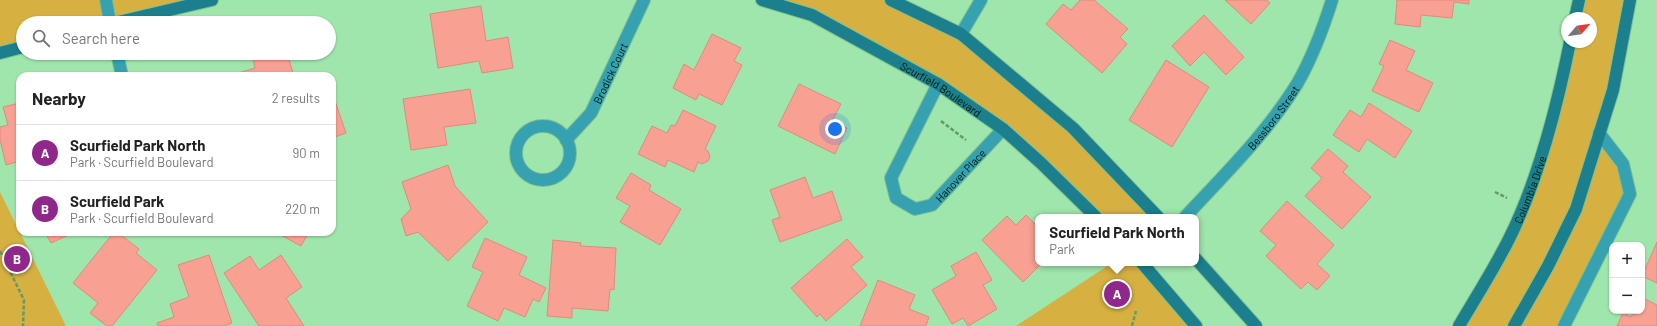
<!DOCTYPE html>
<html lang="en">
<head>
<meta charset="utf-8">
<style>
  :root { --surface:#fff; --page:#f2f2f2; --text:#222; --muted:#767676; --line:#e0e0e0; --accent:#90288c }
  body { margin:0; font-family:Barlow,sans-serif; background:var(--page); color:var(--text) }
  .controls { position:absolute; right:12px; bottom:12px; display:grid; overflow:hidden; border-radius:8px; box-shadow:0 1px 3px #0004 }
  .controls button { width:36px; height:36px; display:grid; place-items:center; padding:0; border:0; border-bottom:1px solid var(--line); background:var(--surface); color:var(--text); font:20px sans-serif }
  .compass { position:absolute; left:1561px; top:12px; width:36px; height:36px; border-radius:50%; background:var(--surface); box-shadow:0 1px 3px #0004; rotate:61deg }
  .you { position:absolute; left:835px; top:129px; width:14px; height:14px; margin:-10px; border:3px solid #fff; border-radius:50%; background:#1a73e8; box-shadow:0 0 0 6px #1a73e833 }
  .badge { display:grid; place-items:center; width:26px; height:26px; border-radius:50%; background:var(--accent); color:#fff; font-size:13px; font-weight:700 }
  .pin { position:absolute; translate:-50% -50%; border:2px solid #fff; box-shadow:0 1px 4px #0006 }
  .popup { position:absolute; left:1035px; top:214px; width:164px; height:52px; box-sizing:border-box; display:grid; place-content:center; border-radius:8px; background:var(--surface); filter:drop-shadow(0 1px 3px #0005); font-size:13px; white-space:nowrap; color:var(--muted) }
  .popup b { font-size:15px; color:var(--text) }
  .popup::after { content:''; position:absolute; left:50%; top:100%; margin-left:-8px; border:8px solid transparent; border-top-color:var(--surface) }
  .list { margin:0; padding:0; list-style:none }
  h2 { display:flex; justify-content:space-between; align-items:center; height:52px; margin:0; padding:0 16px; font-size:17px }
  h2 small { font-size:13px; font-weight:400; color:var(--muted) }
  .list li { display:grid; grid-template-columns:26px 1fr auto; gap:12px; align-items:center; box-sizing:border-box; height:56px; padding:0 16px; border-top:1px solid var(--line) }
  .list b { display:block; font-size:15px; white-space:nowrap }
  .list p { margin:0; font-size:13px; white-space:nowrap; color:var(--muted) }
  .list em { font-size:13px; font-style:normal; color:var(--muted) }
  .icon { flex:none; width:22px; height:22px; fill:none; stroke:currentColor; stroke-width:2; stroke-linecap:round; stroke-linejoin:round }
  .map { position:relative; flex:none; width:1657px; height:326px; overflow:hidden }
  .search { position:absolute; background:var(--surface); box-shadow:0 1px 3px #0004; left:16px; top:16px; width:320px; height:44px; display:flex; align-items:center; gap:10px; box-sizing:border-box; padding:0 14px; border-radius:22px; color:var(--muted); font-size:15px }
  .panel { position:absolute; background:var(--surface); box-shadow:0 1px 3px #0004; left:16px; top:72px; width:320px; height:164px; border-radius:12px }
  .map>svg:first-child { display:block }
  .green { fill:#d6b041 }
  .building { fill:#f8a092; stroke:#e08a7d }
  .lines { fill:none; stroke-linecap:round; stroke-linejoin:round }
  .street-casing { stroke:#82c18e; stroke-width:14 }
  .secondary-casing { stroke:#82c18e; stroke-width:14 }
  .path { stroke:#63996d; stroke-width:2.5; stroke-dasharray:4 2; stroke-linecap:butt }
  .street { stroke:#36a1b1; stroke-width:12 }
  .secondary { stroke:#1b7f8d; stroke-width:12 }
  .labels { text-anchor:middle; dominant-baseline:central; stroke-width:3.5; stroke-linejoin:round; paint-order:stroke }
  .street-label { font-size:11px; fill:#001a06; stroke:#9fe6ac }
</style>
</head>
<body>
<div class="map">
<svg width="1657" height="326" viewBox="0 0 1657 326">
  <rect width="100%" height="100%" fill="#9fe6ac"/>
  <!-- green -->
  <g class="green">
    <polygon points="0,0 212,0 114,23 23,23 23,47 0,53"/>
    <polygon points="762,0 891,0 961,34 1073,128 1158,217 1091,217 1003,129 812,15"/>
    <polygon points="1579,0 1630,0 1599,133 1623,164 1630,194 1564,326 1459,326 1530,190 1570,42 1591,42 1591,18 1575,18"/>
    <polygon points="0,192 66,326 0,326"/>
    <polygon points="1112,263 1142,263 1196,326 1016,326"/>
  </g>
  <!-- building -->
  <g class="building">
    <polygon points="1080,0 1094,0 1128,29 1120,37 1127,44 1102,73 1046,24 1063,4 1071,10"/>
    <polygon points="1225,0 1267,0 1270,3 1251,24"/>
    <polygon points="1397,0 1469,0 1469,4 1454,2 1452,18 1421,15 1420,27 1395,24"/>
    <polygon points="481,6 486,41 508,37 513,68 482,73 479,61 438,68 430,14"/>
    <polygon points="1204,15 1244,57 1226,75 1204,52 1190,66 1172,46"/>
    <polygon points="712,34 741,48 734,61 742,65 722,105 699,94 696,100 673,88 684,64 694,70"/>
    <polygon points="1390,40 1415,51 1406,70 1433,83 1419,112 1372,91 1384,66 1379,64"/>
    <polygon points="251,53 287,53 294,76 236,76 235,74 255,68"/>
    <polygon points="1166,60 1209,87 1172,147 1129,120"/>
    <polygon points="799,84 841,104 832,121 847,128 835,154 778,126"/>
    <polygon points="470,89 476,123 444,127 447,145 411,150 403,99"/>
    <polygon points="332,98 334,98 346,133 332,138"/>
    <polygon points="20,103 20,161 6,165 0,140 0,127 8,125 3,107"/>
    <polygon points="1369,103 1412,131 1395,158 1367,139 1359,152 1333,135 1350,110 1361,117"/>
    <polygon points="683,110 716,126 705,149 708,151 710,157 708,161 702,164 698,162 694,172 668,160 665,167 638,154 652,126 667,133 671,125 675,126"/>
    <polygon points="1328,149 1348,166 1343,172 1371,197 1342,229 1305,196 1322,178 1311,168"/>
    <polygon points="448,165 455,186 488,222 448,261 418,232 406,236 401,219 411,209 402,182"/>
    <polygon points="631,173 651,185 649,190 681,209 660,245 620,222 630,206 616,198"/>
    <polygon points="805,177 813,198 832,191 842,220 780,242 772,220 780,217 770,190"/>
    <polygon points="1287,201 1334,245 1317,264 1330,276 1317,290 1308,282 1301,289 1266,256 1276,245 1260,231"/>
    <polygon points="1026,215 1038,227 1038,263 1042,263 1023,282 982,240 1007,216 1016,225"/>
    <polygon points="45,232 75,232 51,243"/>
    <polygon points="114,232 117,232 139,249 136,253 157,270 112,326 107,326 90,313 98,303 73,283"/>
    <polygon points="275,232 309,232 301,246"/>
    <polygon points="310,232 318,232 316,236"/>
    <polygon points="485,238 527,257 519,275 546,288 539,302 533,299 525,317 504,308 498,321 467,306 483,272 472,267"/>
    <polygon points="847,239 863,257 851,267 867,285 826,321 820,314 817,317 791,288"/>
    <polygon points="553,240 581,243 580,246 616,248 614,290 610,289 608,311 572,308 572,318 547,316"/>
    <polygon points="1657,242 1657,283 1642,276"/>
    <polygon points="976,252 992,280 983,285 997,309 968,326 963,318 952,324 932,290 956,276 951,266"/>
    <polygon points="209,255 232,323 224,326 158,326 157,323 174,317 170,304 189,297 178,265"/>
    <polygon points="281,255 302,287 286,298 304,326 259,326 224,273 250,256 259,270"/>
    <polygon points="878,280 915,295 909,309 929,317 926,326 860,326"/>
    <polygon points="1645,299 1657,305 1657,326 1617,326 1623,313 1631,317 1634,311 1638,312 1642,311 1642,305"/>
  </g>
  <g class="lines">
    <!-- street casing -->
    <g class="street-casing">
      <g id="street">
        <polyline points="106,0 110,23"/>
        <polyline points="961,34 981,0"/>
        <polyline points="117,53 122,76"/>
        <path id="s1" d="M 938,84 L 891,178 L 896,198 L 915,209 L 932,205 L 1003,129"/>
        <circle cx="543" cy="153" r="27"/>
        <path id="s2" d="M 566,140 L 591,113 L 644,0"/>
        <path id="s3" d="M 1185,217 C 1224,175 1267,133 1297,84 C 1312,58 1323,29 1332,0"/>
        <polyline points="1564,326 1630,194 1623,164 1599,133"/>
      </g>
    </g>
    <!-- secondary casing -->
    <g class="secondary-casing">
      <g id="secondary">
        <path id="s4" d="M 762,0 L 812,15 L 938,84 L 1003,129 L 1041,163 L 1096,217"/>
        <polyline points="891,0 961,34 1073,128 1158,217"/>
        <polyline points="1575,18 1579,0"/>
        <polyline points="114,23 212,0"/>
        <polyline points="0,53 23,47"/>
        <polyline points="1196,259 1256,326"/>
        <polyline points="1142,263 1196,326"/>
        <path id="s5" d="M 1459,326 C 1476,297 1494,269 1509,239 C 1539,179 1557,107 1570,42"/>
        <polyline points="1514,326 1548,266 1576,209 1613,90 1630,0"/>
      </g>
    </g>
    <!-- path -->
    <g class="path">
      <polyline points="941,121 966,140"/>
      <polyline points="1495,192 1507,198"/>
      <polyline points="0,251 24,300 23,326"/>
      <polyline points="1132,326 1136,311"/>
    </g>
    <!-- street -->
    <use href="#street" class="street"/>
    <!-- secondary -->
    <use href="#secondary" class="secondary"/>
  </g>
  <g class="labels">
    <!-- street labels -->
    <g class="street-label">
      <text stroke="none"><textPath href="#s2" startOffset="81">Brodick Court</textPath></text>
      <text stroke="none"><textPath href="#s4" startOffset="201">Scurfield Boulevard</textPath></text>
      <text stroke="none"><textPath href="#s3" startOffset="133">Bessboro Street</textPath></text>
      <text stroke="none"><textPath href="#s1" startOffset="206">Hanover Place</textPath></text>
      <text stroke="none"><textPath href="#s5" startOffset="154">Columbia Drive</textPath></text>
    </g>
  </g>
</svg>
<div class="controls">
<button>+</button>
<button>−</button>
</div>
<svg class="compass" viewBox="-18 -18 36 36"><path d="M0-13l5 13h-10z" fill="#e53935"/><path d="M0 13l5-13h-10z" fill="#767676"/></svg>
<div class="you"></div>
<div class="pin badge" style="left:1117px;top:294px">A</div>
<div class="popup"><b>Scurfield Park North</b>Park</div>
<div class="pin badge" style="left:17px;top:259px">B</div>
<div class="search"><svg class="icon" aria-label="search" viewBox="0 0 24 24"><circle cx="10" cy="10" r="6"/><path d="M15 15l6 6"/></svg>Search here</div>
<section class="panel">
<h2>Nearby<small>2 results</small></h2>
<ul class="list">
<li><span class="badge">A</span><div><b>Scurfield Park North</b><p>Park · Scurfield Boulevard</p></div><em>90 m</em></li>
<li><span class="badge">B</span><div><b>Scurfield Park</b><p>Park · Scurfield Boulevard</p></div><em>220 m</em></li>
</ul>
</section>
</div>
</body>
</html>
